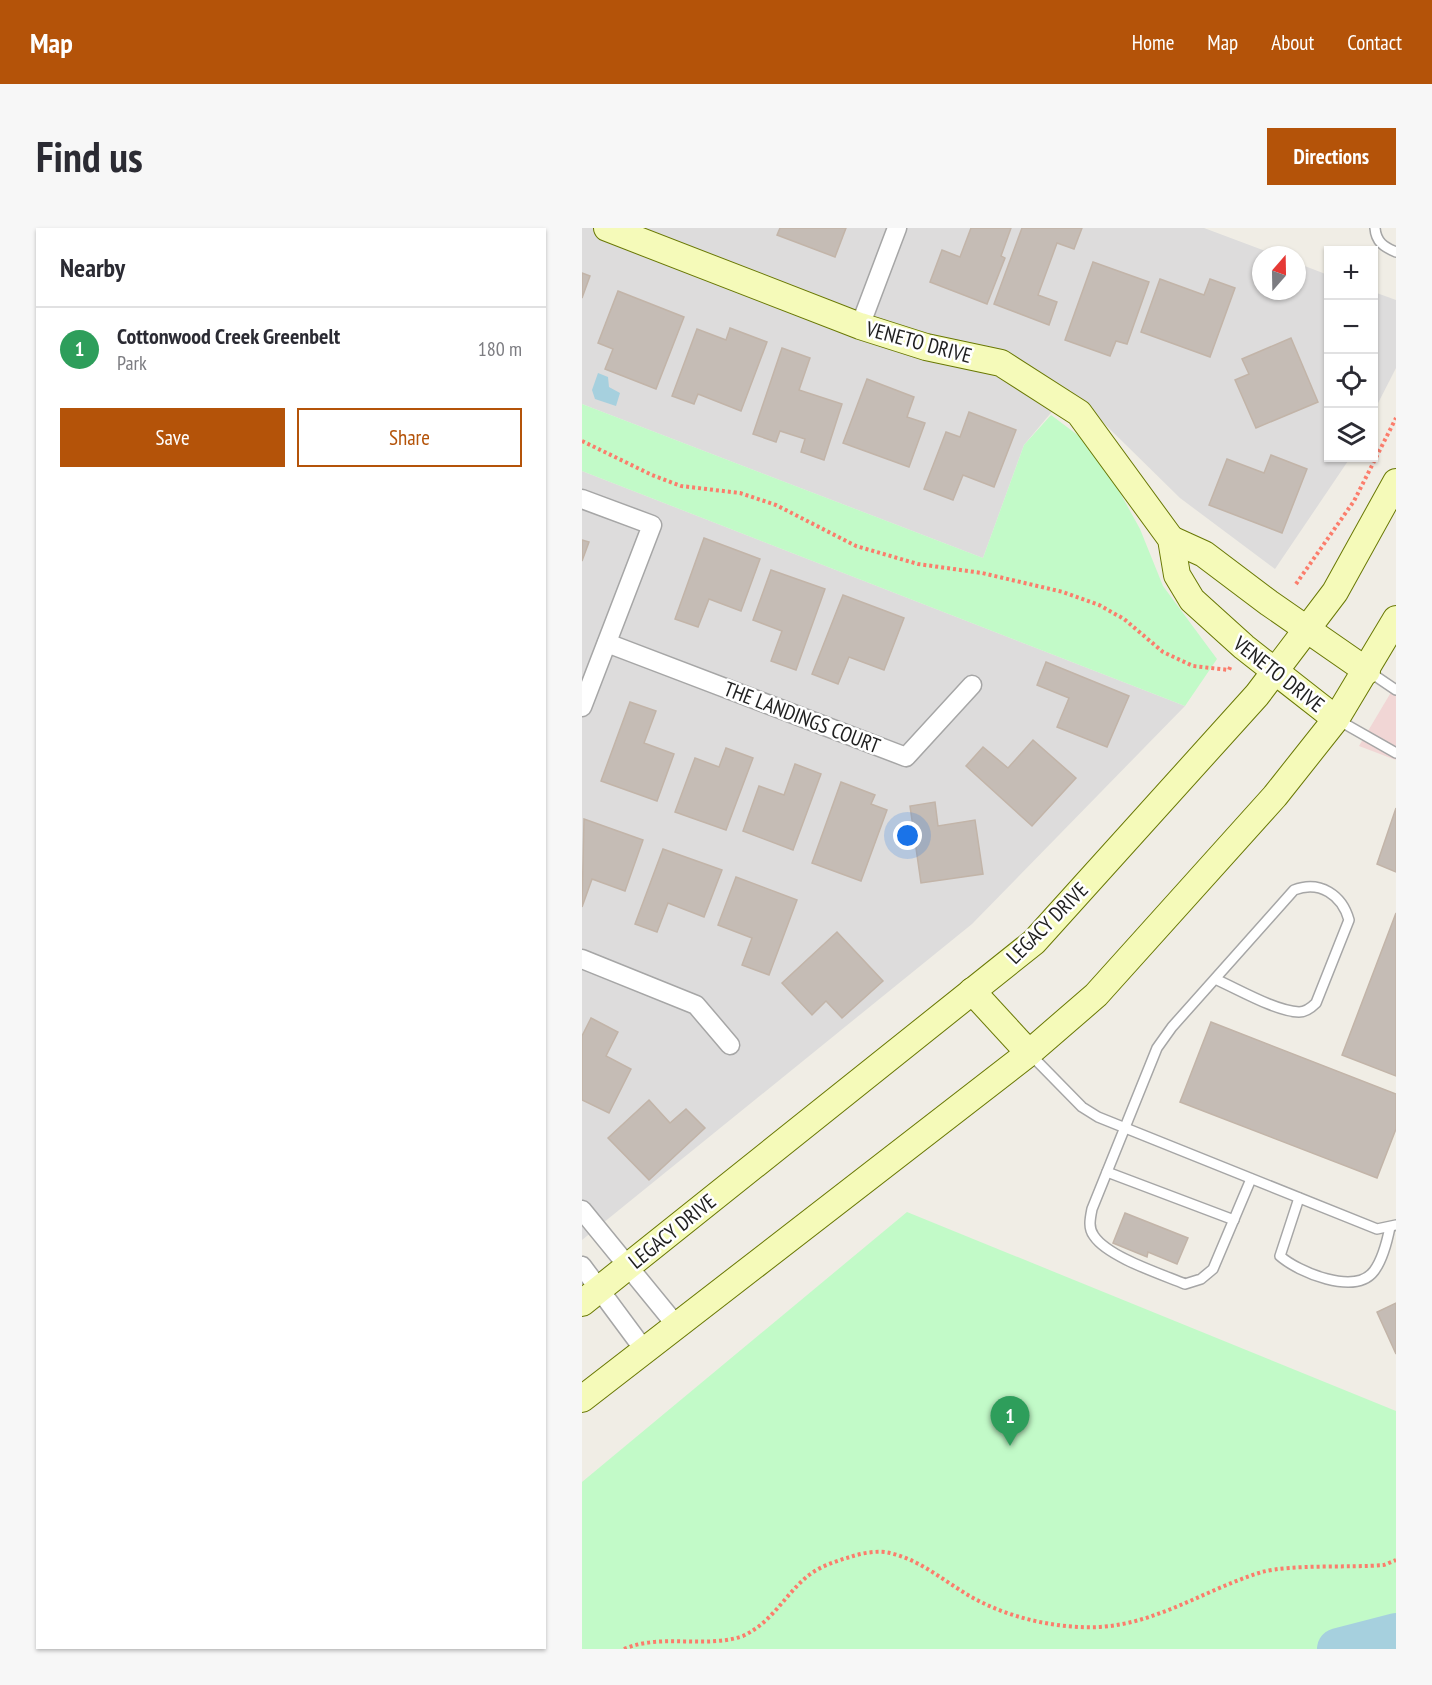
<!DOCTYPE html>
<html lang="en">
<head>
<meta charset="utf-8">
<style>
  :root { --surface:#fff; --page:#f7f7f7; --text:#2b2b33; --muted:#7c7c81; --line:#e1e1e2; --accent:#b45309 }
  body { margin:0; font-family:"PT Sans Narrow",sans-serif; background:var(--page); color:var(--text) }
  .controls { position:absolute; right:18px; top:18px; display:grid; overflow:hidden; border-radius:0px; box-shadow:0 2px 4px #0004 }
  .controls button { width:54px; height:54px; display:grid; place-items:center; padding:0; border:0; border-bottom:2px solid var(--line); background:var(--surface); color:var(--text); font:30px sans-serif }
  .compass { position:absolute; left:670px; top:18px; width:54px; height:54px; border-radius:50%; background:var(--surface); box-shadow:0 2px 4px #0004; rotate:20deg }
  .you { position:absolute; left:326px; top:608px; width:21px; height:21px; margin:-15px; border:4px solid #fff; border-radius:50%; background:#1a73e8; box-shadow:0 0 0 9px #1a73e833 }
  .badge { display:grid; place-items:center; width:39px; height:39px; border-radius:50%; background:var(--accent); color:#fff; font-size:20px; font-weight:700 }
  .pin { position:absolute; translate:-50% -50px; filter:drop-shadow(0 2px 3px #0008) }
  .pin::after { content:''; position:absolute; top:32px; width:21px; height:18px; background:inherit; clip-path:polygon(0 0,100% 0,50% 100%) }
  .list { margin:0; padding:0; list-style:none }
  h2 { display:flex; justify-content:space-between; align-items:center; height:78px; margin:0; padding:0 24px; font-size:26px }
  h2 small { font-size:20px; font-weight:400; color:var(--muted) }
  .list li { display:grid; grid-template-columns:39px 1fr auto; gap:18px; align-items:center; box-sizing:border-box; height:84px; padding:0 24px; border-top:2px solid var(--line) }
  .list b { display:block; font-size:22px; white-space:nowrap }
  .list p { margin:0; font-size:20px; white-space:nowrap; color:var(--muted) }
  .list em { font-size:20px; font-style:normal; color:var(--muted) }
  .actions { display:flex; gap:12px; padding:18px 24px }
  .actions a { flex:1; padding:14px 0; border:2px solid var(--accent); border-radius:0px; text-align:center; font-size:21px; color:var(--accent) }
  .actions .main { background:var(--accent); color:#fff }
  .icon { flex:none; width:33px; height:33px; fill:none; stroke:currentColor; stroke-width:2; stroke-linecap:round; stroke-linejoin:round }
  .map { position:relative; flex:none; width:814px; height:1421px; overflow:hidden; border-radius:0px }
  header { display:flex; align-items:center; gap:36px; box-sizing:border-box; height:84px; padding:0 30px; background:var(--accent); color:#fff }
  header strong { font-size:28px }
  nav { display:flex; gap:33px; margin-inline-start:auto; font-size:21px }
  .intro { display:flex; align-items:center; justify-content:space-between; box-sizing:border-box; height:144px; padding:0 36px }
  h1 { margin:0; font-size:42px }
  .button { padding:15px 27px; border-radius:0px; background:var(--accent); color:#fff; font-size:21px; font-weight:700 }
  main { display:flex; gap:36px; padding:0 36px }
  aside { flex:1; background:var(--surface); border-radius:0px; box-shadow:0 2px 4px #0004 }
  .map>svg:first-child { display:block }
  .residential { fill:#dddcdc }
  .commercial { fill:#f1d6d5 }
  .park { fill:#c2fac8 }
  .water { fill:#a6d0de }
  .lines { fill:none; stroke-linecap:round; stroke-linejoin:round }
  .river { stroke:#a6d0de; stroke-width:42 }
  .building { fill:#c5bcb5; stroke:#c2b4a8; stroke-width:1.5 }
  .lane-casing { stroke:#a6a6a6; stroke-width:12 }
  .street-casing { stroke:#a6a6a6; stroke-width:21 }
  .secondary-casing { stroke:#697804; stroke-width:28 }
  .path { stroke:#fb7d6c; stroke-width:4; stroke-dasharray:3 3; stroke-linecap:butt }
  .lane { stroke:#fff; stroke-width:9 }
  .street { stroke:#fff; stroke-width:18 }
  .secondary { stroke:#f5fab9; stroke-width:26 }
  .labels { text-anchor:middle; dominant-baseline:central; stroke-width:5; stroke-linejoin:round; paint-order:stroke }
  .street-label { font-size:21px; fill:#1f1f1f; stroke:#fff }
</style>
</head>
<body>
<header>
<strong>Map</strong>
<nav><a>Home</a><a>Map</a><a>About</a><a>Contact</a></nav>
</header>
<div class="intro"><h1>Find us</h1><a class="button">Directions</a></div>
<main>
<aside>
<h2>Nearby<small></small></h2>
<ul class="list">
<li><span class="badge" style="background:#2e9e5b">1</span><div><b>Cottonwood Creek Greenbelt</b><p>Park</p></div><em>180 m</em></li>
</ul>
<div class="actions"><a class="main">Save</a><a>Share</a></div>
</aside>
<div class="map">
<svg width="814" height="1421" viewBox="0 0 814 1421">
  <rect width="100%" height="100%" fill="#f0ede5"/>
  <!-- residential -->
  <g class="residential">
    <polygon points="0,0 622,0 694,27 679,27 679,63 715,63 715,35 746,47 746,230 768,230 693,341 598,270 488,162 442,217 401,330 0,176"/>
    <polygon points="792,64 814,72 814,140 792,183"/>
    <polygon points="0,243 603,478 390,696 0,1012"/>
  </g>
  <!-- commercial -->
  <polygon class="commercial" points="814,456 814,532 777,518"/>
  <!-- park -->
  <g class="park">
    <polygon points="0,176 401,330 442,217 469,187 497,208 525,241 558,301 581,358 635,431 603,478 0,243"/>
    <polygon points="325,984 814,1183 814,1421 0,1421 0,1254"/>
  </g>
  <!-- water -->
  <polygon class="water" points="16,145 26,149 27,159 38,165 34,178 13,171 10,162"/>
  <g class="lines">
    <!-- river -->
    <polyline class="river" points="756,1421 814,1406"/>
  </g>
  <!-- building -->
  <g class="building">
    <polygon points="198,0 264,0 253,29 195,7"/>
    <polygon points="389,0 429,0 419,28 423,30 405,76 348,54 360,22 378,29"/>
    <polygon points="440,0 500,0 492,21 475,15 456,67 475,74 467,97 412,76"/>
    <polygon points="511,34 567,54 545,116 534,113 528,128 483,112"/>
    <polygon points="0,45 8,48 0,70"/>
    <polygon points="578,51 622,67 628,51 653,60 628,129 559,104"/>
    <polygon points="36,63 102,89 74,161 23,141 31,121 16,115"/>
    <polygon points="148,100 185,114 159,183 116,166 112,176 90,168 115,101 144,112"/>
    <polygon points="709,110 736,174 674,200 653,152 667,146 660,131"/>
    <polygon points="200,120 228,130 217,162 260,176 242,232 219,224 223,211 198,203 194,214 171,206"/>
    <polygon points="285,151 332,169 325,189 343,195 327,239 261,215"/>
    <polygon points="387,184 434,202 412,259 381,247 371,272 342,261 364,204 378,209"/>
    <polygon points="689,227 725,241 700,305 627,277 645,231 682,245"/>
    <polygon points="122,310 178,331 159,383 127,371 116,399 93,391"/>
    <polygon points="0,312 7,314 0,333"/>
    <polygon points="189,342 243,361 214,442 189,433 200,403 171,392"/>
    <polygon points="261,367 322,390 302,442 267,429 256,456 230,446"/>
    <polygon points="464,434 547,468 525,519 475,499 487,470 455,457"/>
    <polygon points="48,474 74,483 62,515 92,526 75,573 19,553"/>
    <polygon points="451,512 494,550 450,598 384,538 401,519 426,540"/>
    <polygon points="144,520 171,530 144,602 93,584 113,530 137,539"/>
    <polygon points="213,536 239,546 211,622 161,603 177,558 202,567"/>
    <polygon points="259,554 293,567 289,576 305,582 279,653 230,635"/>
    <polygon points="353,574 356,598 393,592 401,646 339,655 328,578"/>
    <polygon points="814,580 814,644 795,636"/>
    <polygon points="2,591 61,612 43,663 10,651 0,679"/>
    <polygon points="81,621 140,642 122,689 86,675 75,704 53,696"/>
    <polygon points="154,649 215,672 187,747 160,737 170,710 136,697"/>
    <polygon points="814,685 814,848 760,827"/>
    <polygon points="255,704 301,753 260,790 244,773 230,787 200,755"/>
    <polygon points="9,790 36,804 24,828 49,841 27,885 0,872 0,808"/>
    <polygon points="629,794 814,866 814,901 795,950 598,874"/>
    <polygon points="67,872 88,895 104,881 123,900 67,952 26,910"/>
    <polygon points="543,985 606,1010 595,1036 566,1024 565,1029 531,1015"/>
    <polygon points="814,1075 814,1126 795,1084"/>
  </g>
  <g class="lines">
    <!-- lane casing -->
    <g class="lane-casing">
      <g id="lane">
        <path d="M 793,0 C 794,14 802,19 814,24"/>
        <polyline points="786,443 814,462"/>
        <polyline points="756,492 814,525"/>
        <path d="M 633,751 C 656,761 693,783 717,784 C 724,784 729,780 734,775 L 767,692 C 760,667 738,652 712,662 L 590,799 L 575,820 L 510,981 C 508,991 506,1000 512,1008 C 526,1029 579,1046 603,1056 L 619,1051 L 631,1041 L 669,951"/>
        <polyline points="448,826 500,879 516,889 795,1001 814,997"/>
        <polyline points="525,944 652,992"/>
        <path d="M 717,970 L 698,1028 C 716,1044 773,1068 792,1043 C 801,1031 805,1014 808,999"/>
      </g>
    </g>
    <!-- street casing -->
    <g class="street-casing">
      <g id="street">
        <polyline points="278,98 315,0"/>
        <polyline points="0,271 70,297 0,479"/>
        <polyline points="25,415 324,529 390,457"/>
        <polyline points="0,731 114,777 148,817"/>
        <polyline points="0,982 94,1097"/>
        <polyline points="0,1038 63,1123"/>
      </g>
    </g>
    <!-- secondary casing -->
    <g class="secondary-casing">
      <g id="secondary">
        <polyline points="25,0 278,98 344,119 419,135 497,185 589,311 595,347 610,372 662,419 754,491"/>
        <polyline points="589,311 622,326 687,375 785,443"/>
        <polyline points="390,763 447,825"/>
        <polyline points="0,1075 452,714 675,467 753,364 814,254"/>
        <polyline points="0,1171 447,825 514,767 693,568 754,491 814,391"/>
      </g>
    </g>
    <!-- path -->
    <g class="path">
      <polyline points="0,213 70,247 99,258 158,265 194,277 274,318 336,336 400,345 481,364 517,377 542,391 581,424 611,438 647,442 649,437"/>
      <polyline points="714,356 772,273 814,190"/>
      <path d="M 42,1421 C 80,1405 123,1421 161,1408 C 192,1393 202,1367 227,1347 C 239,1338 254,1333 268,1329 C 280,1325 296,1322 308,1325 C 342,1333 366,1357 395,1372 C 431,1391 478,1401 518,1399 C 577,1395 624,1361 680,1344 C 710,1336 768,1340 802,1337 L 814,1332"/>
    </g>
    <!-- lane -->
    <use href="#lane" class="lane"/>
    <!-- street -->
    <use href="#street" class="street"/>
    <!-- secondary -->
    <use href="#secondary" class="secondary"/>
  </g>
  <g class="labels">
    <!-- street labels -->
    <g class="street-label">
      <text transform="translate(337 114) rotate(15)">VENETO DRIVE</text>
      <text transform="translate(697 446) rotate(38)">VENETO DRIVE</text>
      <text transform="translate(220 489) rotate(21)">THE LANDINGS COURT</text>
      <text transform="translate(465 695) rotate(-45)">LEGACY DRIVE</text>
      <text transform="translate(90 1003) rotate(-39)">LEGACY DRIVE</text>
    </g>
  </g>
</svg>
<div class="controls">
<button>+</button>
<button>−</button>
<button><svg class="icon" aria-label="locate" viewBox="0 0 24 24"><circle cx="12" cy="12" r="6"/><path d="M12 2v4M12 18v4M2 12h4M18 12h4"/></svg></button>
<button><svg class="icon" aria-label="layers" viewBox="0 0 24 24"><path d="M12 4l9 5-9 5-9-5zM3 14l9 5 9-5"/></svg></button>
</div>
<svg class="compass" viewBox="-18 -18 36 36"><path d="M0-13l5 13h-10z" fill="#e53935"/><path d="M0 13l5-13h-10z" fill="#7c7c81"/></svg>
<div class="you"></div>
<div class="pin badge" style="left:428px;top:1218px;background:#2e9e5b">1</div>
</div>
</main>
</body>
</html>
